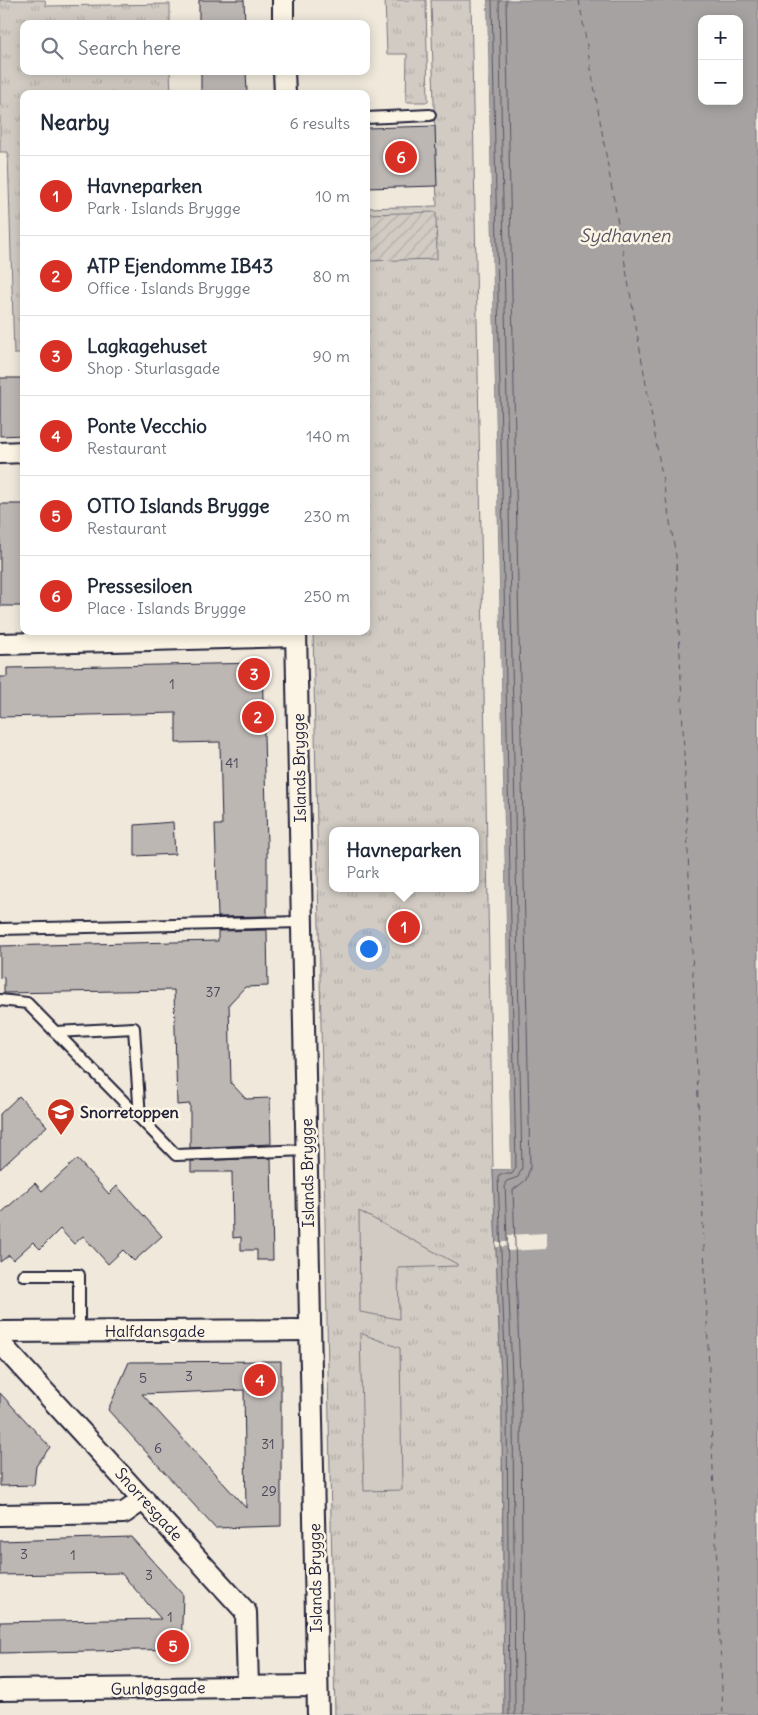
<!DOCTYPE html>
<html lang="en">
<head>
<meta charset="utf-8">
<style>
  :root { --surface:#fff; --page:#f2f2f3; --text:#1f2937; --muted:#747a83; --line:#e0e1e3; --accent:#d93025 }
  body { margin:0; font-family:Delius,sans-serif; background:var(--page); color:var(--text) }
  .controls { position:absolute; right:15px; top:15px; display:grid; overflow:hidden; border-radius:10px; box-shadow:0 2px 12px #0003 }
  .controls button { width:45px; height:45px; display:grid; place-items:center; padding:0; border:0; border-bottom:1px solid var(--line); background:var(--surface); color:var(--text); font:25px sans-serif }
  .you { position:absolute; left:368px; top:948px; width:18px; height:18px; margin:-12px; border:4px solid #fff; border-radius:50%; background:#1a73e8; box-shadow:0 0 0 8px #1a73e833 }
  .badge { display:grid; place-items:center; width:32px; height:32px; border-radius:50%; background:var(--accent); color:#fff; font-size:16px; font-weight:700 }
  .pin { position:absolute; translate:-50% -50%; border:2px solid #fff; box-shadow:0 1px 5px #0006 }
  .popup { position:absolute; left:329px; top:827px; width:150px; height:65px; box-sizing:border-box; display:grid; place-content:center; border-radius:10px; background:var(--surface); filter:drop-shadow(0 1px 4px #0005); font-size:16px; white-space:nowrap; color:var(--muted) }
  .popup b { font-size:19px; color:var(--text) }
  .popup::after { content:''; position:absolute; left:50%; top:100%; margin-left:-10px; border:10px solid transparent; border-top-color:var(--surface) }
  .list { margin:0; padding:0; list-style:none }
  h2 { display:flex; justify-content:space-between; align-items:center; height:65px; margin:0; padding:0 20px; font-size:21px }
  h2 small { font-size:16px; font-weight:400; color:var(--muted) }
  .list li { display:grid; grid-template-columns:32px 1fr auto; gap:15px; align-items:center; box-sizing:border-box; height:80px; padding:0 20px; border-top:1px solid var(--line) }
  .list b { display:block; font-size:19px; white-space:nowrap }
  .list p { margin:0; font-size:16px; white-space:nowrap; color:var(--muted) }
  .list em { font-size:16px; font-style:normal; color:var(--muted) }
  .icon { flex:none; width:28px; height:28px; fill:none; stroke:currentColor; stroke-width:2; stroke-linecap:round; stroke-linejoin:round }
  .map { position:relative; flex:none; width:758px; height:1715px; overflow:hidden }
  .search { position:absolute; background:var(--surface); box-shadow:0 2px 12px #0003; left:20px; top:20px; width:350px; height:55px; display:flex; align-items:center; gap:12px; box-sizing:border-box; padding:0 18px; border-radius:10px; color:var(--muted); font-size:19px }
  .panel { position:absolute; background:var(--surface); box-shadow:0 2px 12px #0003; left:20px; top:90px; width:350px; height:545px; border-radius:10px }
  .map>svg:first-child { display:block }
  .grass { fill:url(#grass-tufts); stroke:#7a767f; fill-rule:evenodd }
  .garden { fill:url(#garden-furrows); stroke:#7a767f }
  .pitch { fill:#d1cbc3; stroke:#7a767f }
  .water { fill:#a6a2a2; stroke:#716f79; fill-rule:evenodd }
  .pier { fill:#efe8db }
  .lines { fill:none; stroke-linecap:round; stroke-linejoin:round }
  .shore { stroke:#575564; stroke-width:1 }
  .ferry { stroke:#575564; stroke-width:1; stroke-dasharray:6 5; stroke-linecap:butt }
  .building { fill:#bcb7b3; stroke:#22223b; fill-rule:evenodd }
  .lane-casing { stroke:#22223b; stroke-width:14 }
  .street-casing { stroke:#22223b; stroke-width:24 }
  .lane { stroke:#fcf5e5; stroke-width:10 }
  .street { stroke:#fcf5e5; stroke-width:20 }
  .labels { text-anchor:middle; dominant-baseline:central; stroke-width:5; stroke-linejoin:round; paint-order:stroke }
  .number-label { font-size:14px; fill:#484759 }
  .street-label { font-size:16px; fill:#22223b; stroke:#fcf5e5 }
  .poi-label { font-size:16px; font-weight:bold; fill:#22223b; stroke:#fcf5e5; text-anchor:start }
  .water-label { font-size:18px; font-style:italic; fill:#575564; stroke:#fcf5e5 }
</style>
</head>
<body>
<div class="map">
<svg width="758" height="1715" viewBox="0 0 758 1715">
  <defs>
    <pattern id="grass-tufts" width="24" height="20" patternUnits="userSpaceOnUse" patternTransform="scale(1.25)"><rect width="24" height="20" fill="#d1cbc3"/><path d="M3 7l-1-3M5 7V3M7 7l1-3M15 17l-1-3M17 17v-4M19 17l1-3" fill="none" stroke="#b3aea8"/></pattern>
    <pattern id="garden-furrows" width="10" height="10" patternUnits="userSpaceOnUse" patternTransform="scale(1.25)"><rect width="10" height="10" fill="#d1cbc3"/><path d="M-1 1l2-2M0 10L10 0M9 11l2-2" fill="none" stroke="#b3aea8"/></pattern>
  </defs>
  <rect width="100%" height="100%" fill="#efe8db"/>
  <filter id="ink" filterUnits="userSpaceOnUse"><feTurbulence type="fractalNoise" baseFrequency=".02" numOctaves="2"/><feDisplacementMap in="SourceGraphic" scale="10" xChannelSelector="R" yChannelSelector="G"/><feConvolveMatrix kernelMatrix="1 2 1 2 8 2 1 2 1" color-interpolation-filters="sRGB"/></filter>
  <g filter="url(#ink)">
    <!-- grass -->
    <g class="grass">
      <polygon points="0,0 45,0 46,6 170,4 170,24 24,24 24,71 170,71 171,94 24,94 24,354 14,354 8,152 0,152"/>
      <polygon points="385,0 426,0 428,102 406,102 407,54 387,54"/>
      <path d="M 431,0 L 471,0 L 493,1169 L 502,1406 L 504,1715 L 335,1715 L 313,631 L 366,631 L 366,208 L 437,206 ZM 333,831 L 475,831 L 475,888 L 333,888 Z"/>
    </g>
    <!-- garden -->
    <polygon class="garden" points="436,212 437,259 366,261 366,214"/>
    <!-- pitch -->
    <g class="pitch">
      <polygon points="359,1211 457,1264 457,1266 398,1268 399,1319 360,1312"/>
      <polygon points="360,1333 400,1348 402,1490 364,1491"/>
    </g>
    <!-- water -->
    <path class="water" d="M 487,0 L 758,0 L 758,1715 L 504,1715 L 502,1406 L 493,1169 L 511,1169 ZM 702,19 L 739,19 L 739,101 L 702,101 Z"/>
    <!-- pier -->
    <g class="pier">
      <polygon points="485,0 487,0 511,1169 493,1169 493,1167 508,1167"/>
      <polygon points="546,1233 546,1249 508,1251 508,1246 496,1247 496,1242 508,1242 508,1235"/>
    </g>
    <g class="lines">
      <!-- shore -->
      <g class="shore">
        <polyline points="492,0 516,1168 512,1174 500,1174 498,1177 507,1406 509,1715"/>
        <polyline points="499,0 522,1168 518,1177 507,1181 505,1183 513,1406 515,1715"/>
        <polyline points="506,0 530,1168 526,1180 513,1190 521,1405 523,1715"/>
      </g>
      <!-- ferry -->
      <polyline class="ferry" points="579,0 676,556 723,1715"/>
    </g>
    <!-- building -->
    <g class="building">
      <polygon points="199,0 244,0 245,24 199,24"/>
      <polygon points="201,71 246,71 247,93 201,94"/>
      <polygon points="435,126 437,186 366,188 366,128"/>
      <polygon points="0,378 24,378 24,435 0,436"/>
      <rect x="0" y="504" width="24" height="102"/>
      <polygon points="262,663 267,844 267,916 218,917 215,825 222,825 220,742 176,743 176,713 0,717 0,677 7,677 7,668"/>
      <polygon points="173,822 175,854 135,856 135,825"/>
      <polygon points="267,930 268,986 245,987 229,1004 231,1083 246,1099 270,1098 271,1144 190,1148 190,1104 177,1105 174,990 4,993 4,977 0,978 0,946 218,941 218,931"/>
      <polygon points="19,1096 47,1126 0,1169 0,1114"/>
      <polygon points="271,1158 273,1260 257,1260 257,1250 241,1250 241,1237 233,1238 232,1172 191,1172 191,1161"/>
      <polygon points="77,1159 109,1194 117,1186 162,1236 134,1261 123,1250 108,1264 83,1236 74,1244 60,1229 40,1249 33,1242 13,1260 9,1255 0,1262 0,1214 35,1183 42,1191"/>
      <path d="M 281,1361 L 281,1526 L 215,1528 L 108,1410 L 129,1362 ZM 244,1390 L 246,1508 L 142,1394 Z"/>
      <polygon points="0,1393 50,1447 36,1466 34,1485 0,1486"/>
      <polygon points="131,1537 183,1595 181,1649 0,1653 0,1622 161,1619 121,1573 0,1575 0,1541"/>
    </g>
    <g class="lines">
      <!-- lane casing -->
      <g class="lane-casing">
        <g id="lane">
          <polyline points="366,118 430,115"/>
          <polyline points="0,929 302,922"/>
          <polyline points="0,1000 27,1003 176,1155 307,1150"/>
          <polyline points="55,1032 134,1028 140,1118"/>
          <polyline points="23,1275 79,1275 79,1332"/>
        </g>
      </g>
      <!-- street casing -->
      <g class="street-casing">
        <g id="street">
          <polyline points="283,0 283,24"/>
          <polyline points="284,71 285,94"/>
          <polyline points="0,453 24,452"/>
          <polyline points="296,631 318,1715"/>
          <polyline points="0,644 296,636"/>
          <polyline points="0,1332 310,1330"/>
          <polyline points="0,1343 246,1612 248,1687"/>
          <polyline points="0,1515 124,1513 144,1499"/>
          <polyline points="0,1690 317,1686"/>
        </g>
      </g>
      <!-- lane -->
      <use href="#lane" class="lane"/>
      <!-- street -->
      <use href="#street" class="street"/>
    </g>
  </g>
  <!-- icons -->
  <defs>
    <g id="school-pin" transform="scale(1.4375)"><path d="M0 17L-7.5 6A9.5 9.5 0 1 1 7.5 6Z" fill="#c8321e" stroke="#fcf5e5"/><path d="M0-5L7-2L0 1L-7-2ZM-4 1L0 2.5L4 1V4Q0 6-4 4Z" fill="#fff"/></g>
  </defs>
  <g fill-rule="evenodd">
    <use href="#school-pin" x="61" y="1112"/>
  </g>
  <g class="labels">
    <!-- number labels -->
    <g class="number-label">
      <text x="172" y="684">1</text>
      <text x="232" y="763">41</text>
      <text x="213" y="992">37</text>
      <text x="189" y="1376">3</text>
      <text x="143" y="1378">5</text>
      <text x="268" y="1444">31</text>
      <text x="158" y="1448">6</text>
      <text x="269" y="1491">29</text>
      <text x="24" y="1554">3</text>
      <text x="73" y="1555">1</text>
      <text x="149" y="1575">3</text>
      <text x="170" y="1617">1</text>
    </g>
    <!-- street labels -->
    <g class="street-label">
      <text transform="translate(299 768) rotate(-91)">Islands Brygge</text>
      <text transform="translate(307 1173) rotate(-91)">Islands Brygge</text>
      <text x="155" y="1331">Halfdansgade</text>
      <text transform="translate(149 1504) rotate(48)">Snorresgade</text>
      <text transform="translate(315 1578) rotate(-91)">Islands Brygge</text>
      <text transform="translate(158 1688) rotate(-1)">Gunløgsgade</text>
    </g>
    <!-- poi labels -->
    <g class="poi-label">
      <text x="80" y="1112">Snorretoppen</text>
    </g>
    <!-- water labels -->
    <g class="water-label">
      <text x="625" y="235">Sydhavnen</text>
    </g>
  </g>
</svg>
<div class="controls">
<button>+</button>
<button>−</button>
</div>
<div class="you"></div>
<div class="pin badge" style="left:404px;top:927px">1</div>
<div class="popup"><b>Havneparken</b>Park</div>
<div class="pin badge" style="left:258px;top:717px">2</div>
<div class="pin badge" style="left:254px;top:674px">3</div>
<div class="pin badge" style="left:260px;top:1380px">4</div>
<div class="pin badge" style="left:173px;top:1646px">5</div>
<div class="pin badge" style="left:401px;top:157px">6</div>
<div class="search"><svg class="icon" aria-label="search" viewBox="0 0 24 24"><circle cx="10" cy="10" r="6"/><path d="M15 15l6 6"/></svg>Search here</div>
<section class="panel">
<h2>Nearby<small>6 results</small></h2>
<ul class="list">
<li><span class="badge">1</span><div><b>Havneparken</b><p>Park · Islands Brygge</p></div><em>10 m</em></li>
<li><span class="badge">2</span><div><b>ATP Ejendomme IB43</b><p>Office · Islands Brygge</p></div><em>80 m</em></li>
<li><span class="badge">3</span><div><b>Lagkagehuset</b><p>Shop · Sturlasgade</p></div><em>90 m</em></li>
<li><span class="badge">4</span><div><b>Ponte Vecchio</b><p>Restaurant</p></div><em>140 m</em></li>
<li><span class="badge">5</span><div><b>OTTO Islands Brygge</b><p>Restaurant</p></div><em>230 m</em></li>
<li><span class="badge">6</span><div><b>Pressesiloen</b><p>Place · Islands Brygge</p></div><em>250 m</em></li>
</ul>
</section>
</div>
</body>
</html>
